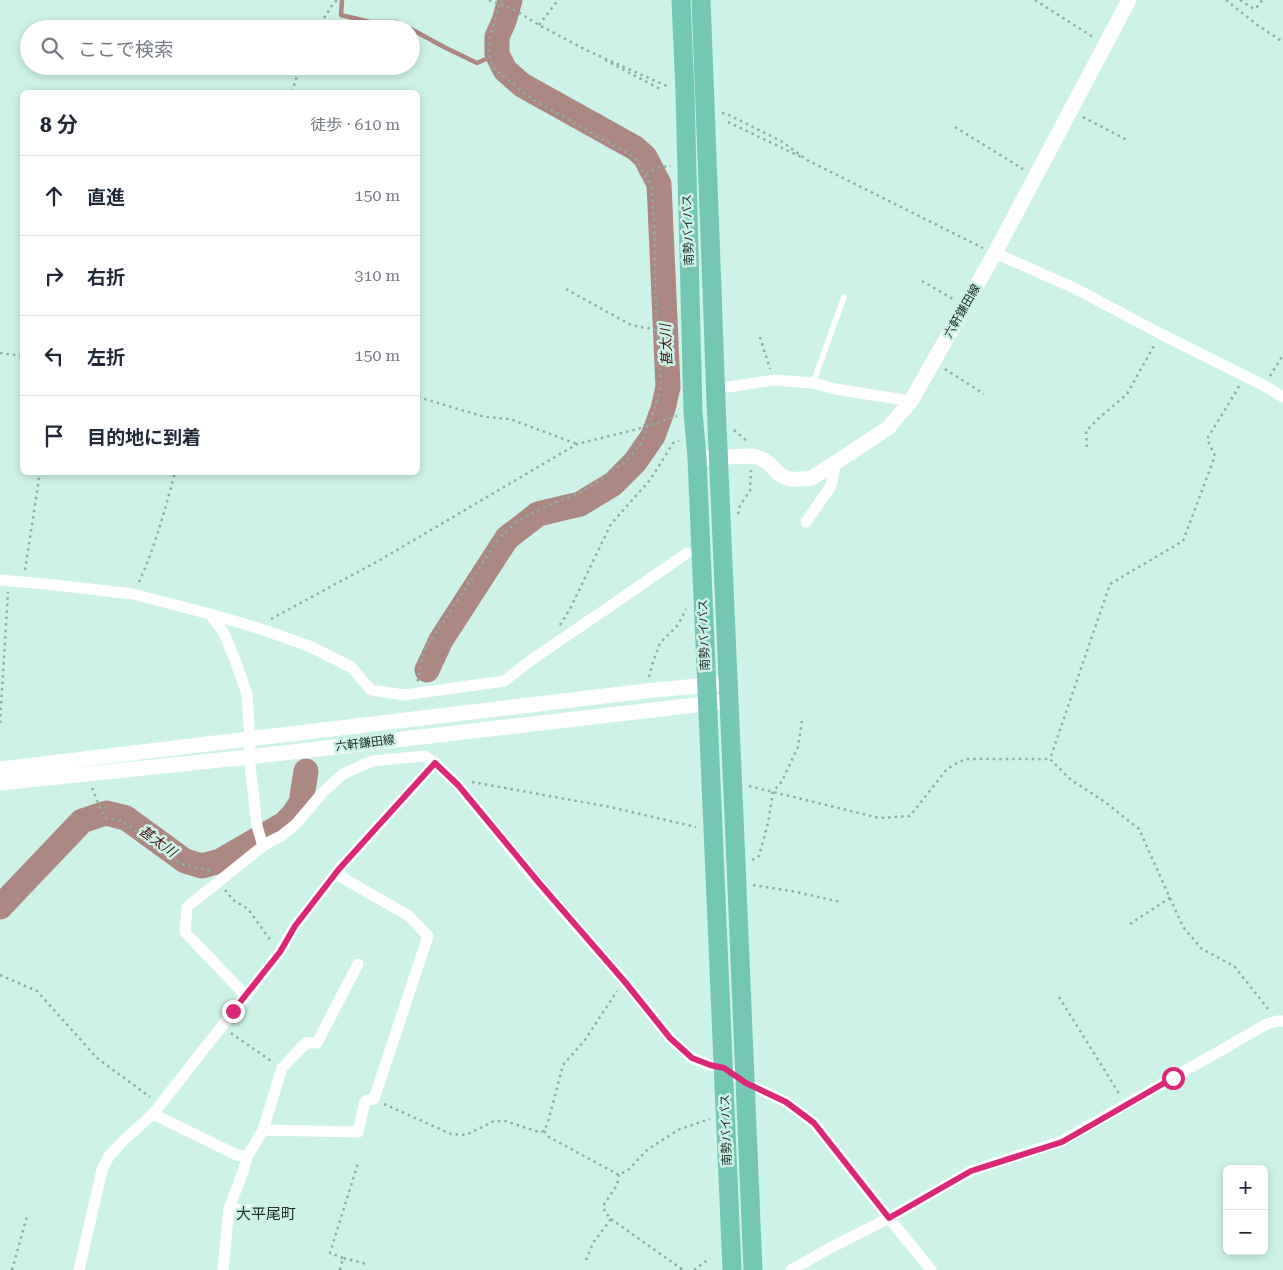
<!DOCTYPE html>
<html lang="ja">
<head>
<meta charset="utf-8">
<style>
  :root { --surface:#fff; --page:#f6f6f7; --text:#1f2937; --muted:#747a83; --line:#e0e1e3 }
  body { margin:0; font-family:"Roboto Serif","Noto Sans JP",serif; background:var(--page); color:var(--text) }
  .controls { position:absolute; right:15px; bottom:15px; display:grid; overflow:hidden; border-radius:8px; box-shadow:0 2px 8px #0003 }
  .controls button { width:45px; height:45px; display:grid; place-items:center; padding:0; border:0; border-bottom:1px solid var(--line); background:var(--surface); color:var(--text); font:25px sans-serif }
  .stop { position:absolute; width:15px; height:15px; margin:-11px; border:4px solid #db2777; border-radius:50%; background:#fff }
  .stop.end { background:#db2777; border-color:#fff; box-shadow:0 1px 5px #0008 }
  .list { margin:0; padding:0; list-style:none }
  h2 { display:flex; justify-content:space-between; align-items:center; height:65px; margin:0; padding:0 20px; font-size:21px }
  h2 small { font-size:16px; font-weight:400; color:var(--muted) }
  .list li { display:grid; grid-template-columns:32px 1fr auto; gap:15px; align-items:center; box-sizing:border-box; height:80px; padding:0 20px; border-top:1px solid var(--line) }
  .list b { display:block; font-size:19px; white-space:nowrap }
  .list em { font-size:16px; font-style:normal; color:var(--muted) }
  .icon { flex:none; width:28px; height:28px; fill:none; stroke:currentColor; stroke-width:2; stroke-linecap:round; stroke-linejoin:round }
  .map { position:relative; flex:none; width:1283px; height:1270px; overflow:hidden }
  .search { position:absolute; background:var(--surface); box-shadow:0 2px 8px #0003; left:20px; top:20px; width:400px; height:55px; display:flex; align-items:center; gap:12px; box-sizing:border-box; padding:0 18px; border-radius:28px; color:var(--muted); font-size:19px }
  .panel { position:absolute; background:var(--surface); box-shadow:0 2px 8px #0003; left:20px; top:90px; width:400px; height:385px; border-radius:8px }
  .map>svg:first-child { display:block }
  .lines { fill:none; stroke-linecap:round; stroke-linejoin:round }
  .stream { stroke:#ad8782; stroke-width:4.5 }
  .river { stroke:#ad8782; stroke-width:25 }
  .path { stroke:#8fada5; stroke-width:2.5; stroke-dasharray:2.5 4; stroke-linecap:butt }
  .service { stroke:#fff; stroke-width:5.5 }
  .minor { stroke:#fff; stroke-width:11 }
  .secondary { stroke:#fff; stroke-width:15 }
  .trunk { stroke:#74c7b3; stroke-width:19 }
  .route { stroke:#db2777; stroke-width:6 }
  .labels { text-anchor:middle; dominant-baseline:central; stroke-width:5; stroke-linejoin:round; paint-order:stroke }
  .street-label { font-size:12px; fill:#202f2b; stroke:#cdf3e8 }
  .water-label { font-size:14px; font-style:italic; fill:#4a1715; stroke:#cdf3e8 }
  .quarter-label { font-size:15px; fill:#202f2b; stroke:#cdf3e8 }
</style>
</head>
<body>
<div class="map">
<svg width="1283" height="1270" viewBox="0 0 1283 1270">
  <rect width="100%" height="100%" fill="#cdf3e8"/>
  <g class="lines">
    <!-- stream -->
    <g class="stream">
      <polyline points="342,0 341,15 370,22 397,22 410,29"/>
      <polyline points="411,29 444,47 477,63 497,54"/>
    </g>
    <!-- river -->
    <g class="river">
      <polyline points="427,670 441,640 507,538 538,514 580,504 613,484 635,462 653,436 663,409 668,387 659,184 645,157 635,148 522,85 505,70 497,54 497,37 504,21 510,0"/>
      <polyline points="0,907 82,821 106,813 126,818 185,861 202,866 220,861 284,824 293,815 301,803 306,771"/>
    </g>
    <!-- path -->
    <g class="path">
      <polyline points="489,0 515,10 539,25 586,50 669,87"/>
      <polyline points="1035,0 1093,37"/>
      <polyline points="1226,0 1256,24 1283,42"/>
      <polyline points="1240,0 1254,9 1259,5 1262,0"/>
      <polyline points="539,25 558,0"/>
      <polyline points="317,29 333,4 337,0"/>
      <polyline points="605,60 660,89"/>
      <polyline points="292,92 300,66"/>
      <polyline points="722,113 727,114 781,141 807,160 983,248"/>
      <polyline points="1083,117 1127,140"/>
      <polyline points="728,122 801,157"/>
      <polyline points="955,127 1023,169"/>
      <polyline points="646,174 660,167 671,166"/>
      <polyline points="922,281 953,299"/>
      <polyline points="566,289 631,325 657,330 675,328"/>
      <polyline points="760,337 770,369"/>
      <polyline points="0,353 22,356"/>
      <polyline points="945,369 984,394"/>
      <polyline points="1270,376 1283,355"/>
      <polyline points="1239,386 1237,390 1207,439 1215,456 1183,541 1110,584 1050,759 1070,779 1105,802 1139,829 1183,927 1202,949 1234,966 1269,1010"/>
      <polyline points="418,397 485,417 510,419 577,444"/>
      <path d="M 734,430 C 739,435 745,438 748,443"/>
      <polyline points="1087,447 1086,431 1098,419 1127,394 1155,344"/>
      <polyline points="738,514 740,505 750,491 751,470"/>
      <polyline points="25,570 40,472"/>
      <path d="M 139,582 C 155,547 165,510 175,472"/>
      <polyline points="271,619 380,560 577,444 638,429 677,416"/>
      <polyline points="560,625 570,609 611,524 650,480 673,443 679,441"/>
      <polyline points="649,677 652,665 660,643 678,625 686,609"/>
      <polyline points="417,681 418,680 423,652 497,541 517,521 545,507 583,491 624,463 641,444 657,401 661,386 656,313 654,219 651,185 634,157 532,99 492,67 489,52 490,37 501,0"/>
      <polyline points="0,723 8,592"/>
      <polyline points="472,782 610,807 696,827"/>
      <polyline points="749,786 879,818 910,816 947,769 957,763 966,759 1050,759"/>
      <polyline points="92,788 100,808 106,818 119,820 126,824 181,864 208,870 210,873"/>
      <polyline points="752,860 759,856 768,823 773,792 782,781 798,747 802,721"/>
      <polyline points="753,885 791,891 841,902"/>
      <polyline points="225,890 233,900 248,909 271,941"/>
      <polyline points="1130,924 1171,897"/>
      <polyline points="0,975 37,991 97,1058 150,1097"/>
      <polyline points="1059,997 1120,1095"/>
      <polyline points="231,1033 271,1061"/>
      <polyline points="384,1104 451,1134 466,1135 494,1121 505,1121 539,1132 544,1131 548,1122 563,1065 585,1040 617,991"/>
      <polyline points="544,1131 549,1137 619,1175 628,1170 648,1149 680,1129 710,1119"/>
      <polyline points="611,1219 683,1270"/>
      <polyline points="343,1258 330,1253 358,1163"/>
      <polyline points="586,1260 593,1243 611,1219 605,1212 603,1206 617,1185 619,1175"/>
      <polyline points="12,1270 27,1216"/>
      <polyline points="340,1270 343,1258 367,1264"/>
      <polyline points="694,1270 710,1258"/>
    </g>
    <!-- service -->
    <polyline class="service" points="813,383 844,297"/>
    <!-- minor -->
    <g class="minor">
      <polyline points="995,253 1074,288 1161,334 1263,385 1283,397"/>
      <polyline points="729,387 774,380 813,383 835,389 911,401"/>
      <polyline points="806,522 831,486 836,461"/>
      <polyline points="0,580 55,585 133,594 210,614 258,628 309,646 351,667 371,690 404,695 504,681 537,656 612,605 687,553"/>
      <polyline points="210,614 224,633 235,660 247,694 250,740 249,757 257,826 263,846 187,907 185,932 246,996"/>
      <polyline points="263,846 271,841 281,836 296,824 323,792 343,774 372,761 424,756 435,763 458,785 540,885 625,982 670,1038 692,1058 710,1065 724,1068 746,1083 786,1102 814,1123 889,1218 931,1270"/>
      <polyline points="153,1114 237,1155 247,1157 263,1130 282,1068 306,1043 317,1043 358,964"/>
      <polyline points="263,1130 358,1132 365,1101 374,1099 428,936 409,916 336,874"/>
      <polyline points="229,1208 274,1214"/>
      <polyline points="79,1270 102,1170 109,1156 124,1140 153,1114 280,952 295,926 339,869 435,763"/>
      <polyline points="223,1270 229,1208 243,1172 247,1157"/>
      <polyline points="791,1270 830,1248 889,1218 971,1171 1062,1141 1267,1024 1277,1021 1283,1021"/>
    </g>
    <!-- secondary -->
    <g class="secondary">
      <path d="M 697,458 L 751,456 C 772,459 770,470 784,477 C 793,481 803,479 812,478 L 888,428 L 911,401 L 995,253 L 1129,0"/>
      <polyline points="0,769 646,691 729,683"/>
      <polyline points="0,783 249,757 730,701"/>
    </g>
    <!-- trunk -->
    <g class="trunk">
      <polyline points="681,0 685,92 693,412 697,458 732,1270"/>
      <path d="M 701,0 C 707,134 711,268 716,402 C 728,691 742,981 753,1270"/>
    </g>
  </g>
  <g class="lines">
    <!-- route -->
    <polyline class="route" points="233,1011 280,952 295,926 339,869 435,763 458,785 540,884 625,982 670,1038 692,1058 710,1065 724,1068 746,1083 786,1102 814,1123 889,1218 971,1171 1062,1142 1173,1078"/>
  </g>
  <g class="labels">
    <!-- street labels -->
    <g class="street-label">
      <text transform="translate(688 230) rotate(-92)">南勢バイパス</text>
      <text transform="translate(962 311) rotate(-60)">六軒鎌田線</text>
      <text transform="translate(704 635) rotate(-92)">南勢バイパス</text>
      <text transform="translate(365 743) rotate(-7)">六軒鎌田線</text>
      <text transform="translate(726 1130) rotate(-92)">南勢バイパス</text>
    </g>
    <!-- water labels -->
    <g class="water-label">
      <text transform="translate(666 345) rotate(-93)">甚太川</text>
      <text transform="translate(158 841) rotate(36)">甚太川</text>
    </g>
    <!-- quarter labels -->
    <g class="quarter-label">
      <text x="266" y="1214">大平尾町</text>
    </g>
  </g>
</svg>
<div class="controls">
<button>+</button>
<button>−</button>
</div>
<div class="stop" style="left:1173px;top:1078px"></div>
<div class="stop end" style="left:233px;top:1011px"></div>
<div class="search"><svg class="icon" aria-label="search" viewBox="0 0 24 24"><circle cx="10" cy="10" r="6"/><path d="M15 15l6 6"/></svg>ここで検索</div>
<section class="panel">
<h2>8 分<small>徒歩 · 610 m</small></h2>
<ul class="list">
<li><svg class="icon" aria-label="ahead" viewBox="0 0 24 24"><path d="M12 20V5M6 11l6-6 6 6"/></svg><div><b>直進</b></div><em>150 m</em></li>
<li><svg class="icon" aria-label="right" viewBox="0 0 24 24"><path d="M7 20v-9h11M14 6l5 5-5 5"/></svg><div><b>右折</b></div><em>310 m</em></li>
<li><svg class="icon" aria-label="left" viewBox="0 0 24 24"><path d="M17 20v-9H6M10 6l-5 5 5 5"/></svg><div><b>左折</b></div><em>150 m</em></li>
<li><svg class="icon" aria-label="arrive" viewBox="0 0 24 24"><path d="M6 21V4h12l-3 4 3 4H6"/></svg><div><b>目的地に到着</b></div></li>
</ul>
</section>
</div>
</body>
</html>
